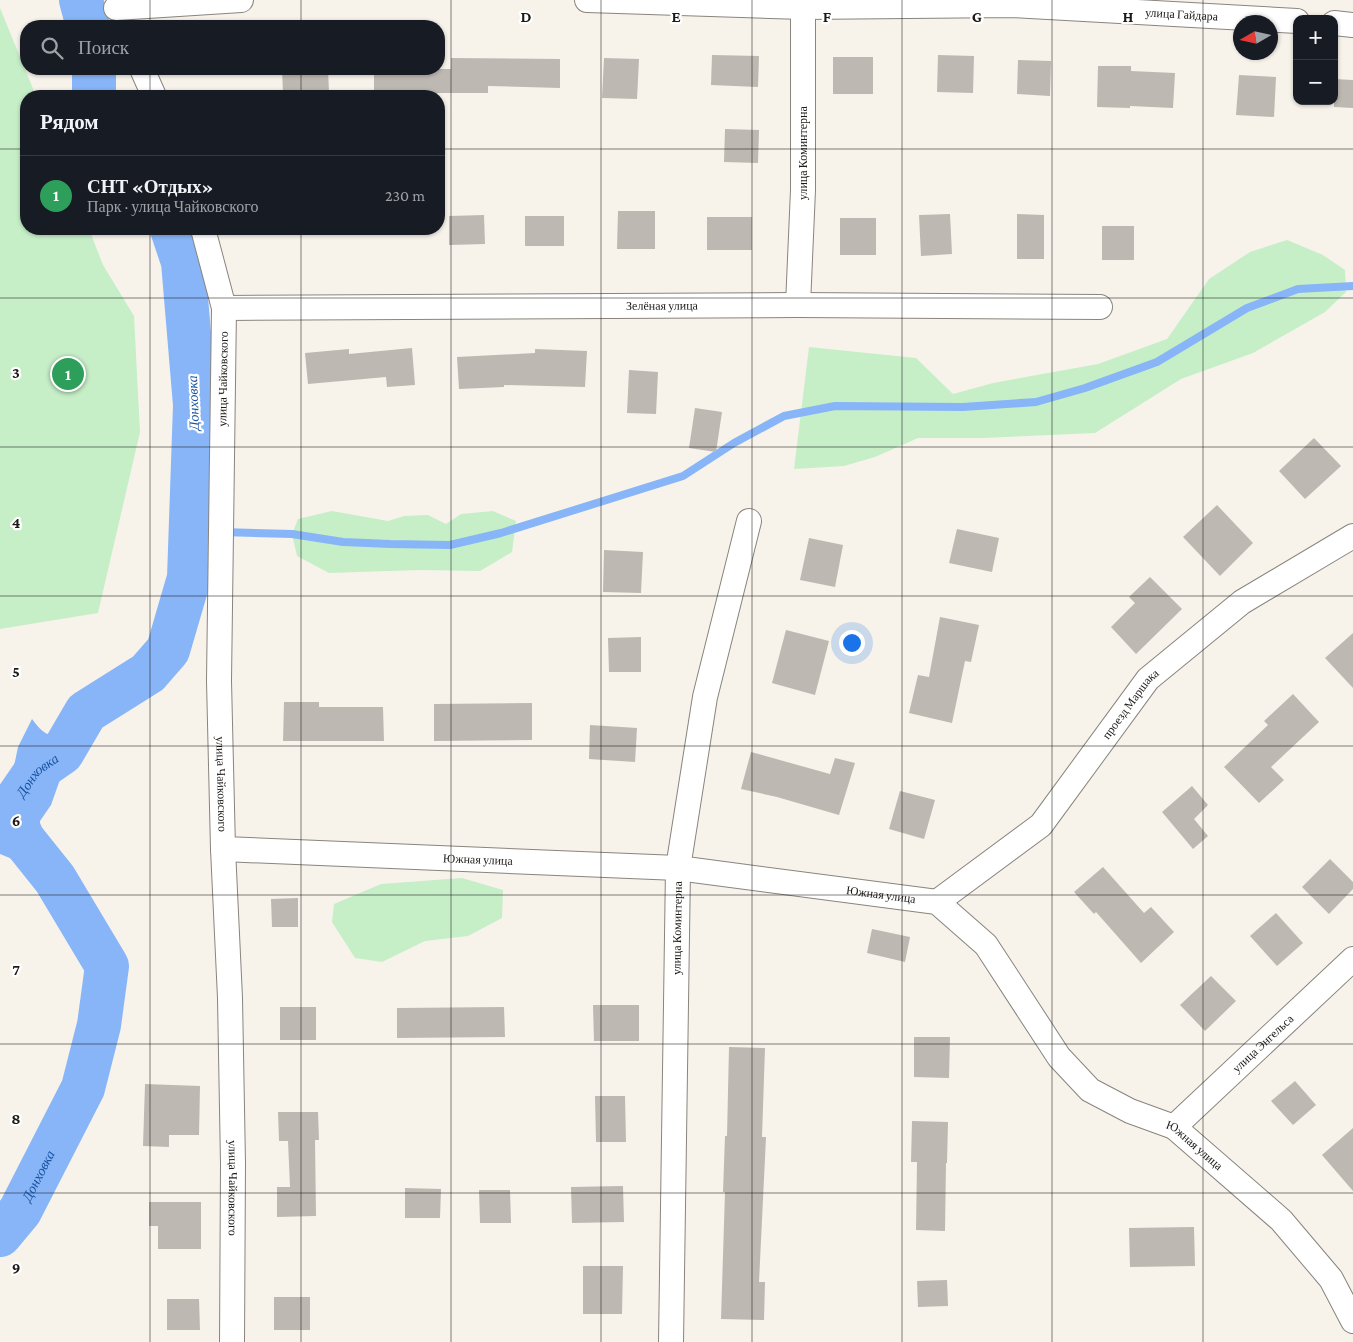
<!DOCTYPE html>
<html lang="ru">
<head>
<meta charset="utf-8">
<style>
  :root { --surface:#171b24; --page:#20242c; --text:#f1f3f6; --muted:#9ea1a6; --line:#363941; --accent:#2563eb }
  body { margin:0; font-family:"Crimson Pro",serif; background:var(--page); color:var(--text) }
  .controls { position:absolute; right:15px; top:15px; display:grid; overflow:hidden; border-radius:10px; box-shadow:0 1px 4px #0004 }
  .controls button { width:45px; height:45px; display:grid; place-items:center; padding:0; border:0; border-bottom:1px solid var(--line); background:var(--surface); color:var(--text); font:25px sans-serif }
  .compass { position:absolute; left:1233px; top:15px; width:45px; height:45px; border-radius:50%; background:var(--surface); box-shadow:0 1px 4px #0004; rotate:261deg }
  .you { position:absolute; left:851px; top:642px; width:18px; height:18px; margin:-12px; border:4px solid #fff; border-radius:50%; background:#1a73e8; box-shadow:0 0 0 8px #1a73e833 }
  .badge { display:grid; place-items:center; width:32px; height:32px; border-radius:50%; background:var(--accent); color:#fff; font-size:16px; font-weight:700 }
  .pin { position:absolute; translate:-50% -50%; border:2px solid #fff; box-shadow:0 1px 5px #0006 }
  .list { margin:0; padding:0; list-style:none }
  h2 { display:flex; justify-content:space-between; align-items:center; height:65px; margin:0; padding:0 20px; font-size:21px }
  h2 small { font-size:16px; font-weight:400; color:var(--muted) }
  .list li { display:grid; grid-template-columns:32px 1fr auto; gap:15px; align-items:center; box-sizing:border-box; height:80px; padding:0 20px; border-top:1px solid var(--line) }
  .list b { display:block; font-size:19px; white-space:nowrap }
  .list p { margin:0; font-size:16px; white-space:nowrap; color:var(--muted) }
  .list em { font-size:16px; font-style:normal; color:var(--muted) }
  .icon { flex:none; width:28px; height:28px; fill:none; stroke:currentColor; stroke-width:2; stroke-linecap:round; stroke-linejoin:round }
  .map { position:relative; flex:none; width:1353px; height:1342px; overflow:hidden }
  .search { position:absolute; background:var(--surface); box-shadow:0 1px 4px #0004; left:20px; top:20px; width:425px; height:55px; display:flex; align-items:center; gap:12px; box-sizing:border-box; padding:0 18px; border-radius:20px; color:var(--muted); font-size:19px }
  .panel { position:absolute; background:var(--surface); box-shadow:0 1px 4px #0004; left:20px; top:90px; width:425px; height:145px; border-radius:20px }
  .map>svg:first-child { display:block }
  .green { fill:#c6efc8 }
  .water { fill:#87b5f8 }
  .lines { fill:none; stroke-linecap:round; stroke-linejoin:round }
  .stream { stroke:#87b5f8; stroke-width:8 }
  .river { stroke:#87b5f8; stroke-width:44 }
  .building { fill:#bdb8b1 }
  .minor-casing { stroke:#89847d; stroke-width:26 }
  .minor { stroke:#fff; stroke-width:24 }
  .grid { fill:none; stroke:#1c1a17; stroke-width:1; stroke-opacity:0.55 }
  .labels { text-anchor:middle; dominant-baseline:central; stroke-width:4.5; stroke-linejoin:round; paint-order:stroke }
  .street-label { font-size:12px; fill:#1c1a17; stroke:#fff }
  .water-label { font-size:14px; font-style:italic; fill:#1953a0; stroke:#fff }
  .grid-label { font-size:16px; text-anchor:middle; font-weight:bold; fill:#1c1a17; stroke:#fff; stroke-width:4.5; stroke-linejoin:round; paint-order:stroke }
</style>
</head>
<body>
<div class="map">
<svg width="1353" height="1342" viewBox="0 0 1353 1342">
  <rect width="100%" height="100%" fill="#f7f3eb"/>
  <!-- green -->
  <g class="green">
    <polygon points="0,8 36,96 26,96 26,229 89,229 103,265 134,316 140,432 98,613 0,629"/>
    <polygon points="1287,240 1323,255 1345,270 1346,292 1325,312 1253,353 1181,379 1095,433 983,438 918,438 875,457 844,466 794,469 809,347 916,358 953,394 993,383 1098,364 1167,339 1209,279 1250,252"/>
    <polygon points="332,511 388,521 404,516 428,515 446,524 461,514 493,511 516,521 512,552 480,571 420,570 329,573 297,556 292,534 298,519"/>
    <polygon points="462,878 503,890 502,918 468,936 425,941 382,962 355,958 332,922 334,904 381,884"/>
  </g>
  <!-- water -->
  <path class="water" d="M 32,719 C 47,739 50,736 74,732 L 77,747 L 62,774 L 51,805 L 40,821 L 38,834 L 45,858 L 43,864 L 22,863 L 0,854 L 0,798 L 12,776 L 18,747 Z"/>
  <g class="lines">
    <!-- stream -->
    <polyline class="stream" points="189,578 204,539 221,532 292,534 343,542 390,544 450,545 501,533 683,476 734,443 784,416 835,406 963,407 1036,402 1085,388 1157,362 1247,308 1298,289 1353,286"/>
    <!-- river -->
    <g class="river">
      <polyline points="81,0 88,26"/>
      <polyline points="94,96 94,69"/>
      <path id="s1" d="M 0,1235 L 20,1211 L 83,1088 L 99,1025 L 107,966 L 55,879 L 23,839 L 15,821 L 14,803 L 36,771 L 62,753 L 86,712 L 148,673 L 168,650 L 189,578 L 195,405 L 183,262 L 172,229"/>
    </g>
  </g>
  <!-- building -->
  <g class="building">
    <polygon points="712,55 759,56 758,87 711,85"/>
    <polygon points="938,55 974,56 973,93 937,92"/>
    <rect x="833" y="57" width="40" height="37"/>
    <polygon points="451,58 560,59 560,88 488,86 488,93 416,93 416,95 374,96 374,69 451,69"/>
    <polygon points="604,58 639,59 637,99 602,98"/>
    <polygon points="1018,60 1051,61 1050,96 1017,94"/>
    <polygon points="1098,66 1131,66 1131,71 1175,73 1173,108 1130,106 1130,108 1097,107"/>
    <polygon points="282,69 328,69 329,92 283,94"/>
    <polygon points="1239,75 1276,77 1274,117 1236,115"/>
    <polygon points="1334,79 1353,80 1353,108 1334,107"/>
    <polygon points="725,129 759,130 758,163 724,162"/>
    <polygon points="618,211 655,211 655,249 617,249"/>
    <polygon points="950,214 952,254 921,256 919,215"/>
    <polygon points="1017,214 1044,215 1044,259 1017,259"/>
    <polygon points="484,215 485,244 449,245 449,216"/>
    <rect x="525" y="216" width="39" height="30"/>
    <rect x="707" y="217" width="45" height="33"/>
    <rect x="840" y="218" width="36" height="37"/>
    <rect x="1102" y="226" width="32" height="34"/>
    <polygon points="412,348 415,385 387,387 386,377 308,384 305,353 349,349 349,354"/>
    <polygon points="535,349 587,351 585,387 504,385 504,387 459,389 457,357 535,353"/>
    <polygon points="629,370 658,372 656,414 627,413"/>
    <polygon points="695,408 722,412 716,452 689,448"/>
    <polygon points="1314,438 1341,466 1305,499 1279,471"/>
    <polygon points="1217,505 1253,543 1220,576 1183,537"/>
    <polygon points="957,529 999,538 992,572 949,563"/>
    <polygon points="809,538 843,545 835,587 800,580"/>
    <polygon points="604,550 643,552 641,593 603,592"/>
    <polygon points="1150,577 1182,609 1136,654 1111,627 1135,603 1129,597"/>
    <polygon points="940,617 979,625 971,662 965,661 952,723 909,713 918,675 929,677"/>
    <polygon points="786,630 829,641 815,695 772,683"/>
    <polygon points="1353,633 1353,688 1325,658"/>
    <polygon points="641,637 641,672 609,672 608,638"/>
    <polygon points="1293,694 1319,722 1271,767 1284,780 1259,803 1224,767 1268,725 1264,721"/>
    <polygon points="284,702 319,702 319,707 383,707 384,741 283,741"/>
    <polygon points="532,703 532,740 434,741 434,704"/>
    <polygon points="590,725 637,728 635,762 589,759"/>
    <polygon points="751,752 830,774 835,758 855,763 839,815 777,797 741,789"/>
    <polygon points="1192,786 1208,805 1194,819 1208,836 1193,849 1162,812"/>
    <polygon points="900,791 935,800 924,839 889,829"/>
    <polygon points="1330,859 1353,882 1353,889 1329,914 1302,887"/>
    <polygon points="1103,867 1144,913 1151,907 1174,932 1141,963 1096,912 1094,914 1074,892"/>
    <polygon points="298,898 298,927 272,927 271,899"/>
    <polygon points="1276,913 1303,943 1277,966 1250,936"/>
    <polygon points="872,929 910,937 905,962 867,953"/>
    <polygon points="1211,976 1236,1001 1205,1031 1180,1005"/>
    <polygon points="593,1005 639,1005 639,1041 594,1041"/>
    <rect x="280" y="1007" width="36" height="33"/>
    <polygon points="504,1007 505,1037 397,1038 397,1008"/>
    <polygon points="914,1037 950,1037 949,1078 914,1077"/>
    <polygon points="729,1047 765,1048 762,1137 766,1137 759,1282 765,1282 764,1320 721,1319 725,1192 723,1192 725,1136 727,1136"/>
    <polygon points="1295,1081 1316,1105 1293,1125 1271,1101"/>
    <polygon points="145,1084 200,1086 199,1135 169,1135 169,1147 143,1146"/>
    <polygon points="595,1096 625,1096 626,1142 596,1142"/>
    <polygon points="278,1112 318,1112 319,1140 315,1140 316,1216 277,1217 277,1187 290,1187 288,1141 279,1141"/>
    <polygon points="912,1121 948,1122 947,1163 946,1163 945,1231 916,1230 917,1162 911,1162"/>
    <polygon points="1353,1128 1353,1191 1322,1155"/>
    <polygon points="623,1186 624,1222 572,1223 571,1187"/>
    <polygon points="405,1188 441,1189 440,1218 405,1218"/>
    <polygon points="479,1190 510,1190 511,1223 480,1223"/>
    <polygon points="149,1202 201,1202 201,1249 158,1249 158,1226 149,1226"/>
    <polygon points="1194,1227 1195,1266 1130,1267 1129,1228"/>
    <polygon points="583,1266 623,1266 622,1314 583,1314"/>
    <polygon points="947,1280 948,1306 918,1307 917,1281"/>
    <rect x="274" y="1297" width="36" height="33"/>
    <polygon points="167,1299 199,1299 200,1330 167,1330"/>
  </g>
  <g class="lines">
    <!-- minor casing -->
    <g class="minor-casing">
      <g id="minor">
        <path id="s2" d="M 587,0 L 803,7 L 1013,5 L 1297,21"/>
        <polyline points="116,8 241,0"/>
        <polyline points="1334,23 1353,25"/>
        <polyline points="142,69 154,96"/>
        <path id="s3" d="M 203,229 L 224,308 L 219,681 L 223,849 L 230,998 L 233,1164 L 232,1342"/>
        <path id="s4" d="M 798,305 L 803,190 L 803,0"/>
        <path id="s5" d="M 224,308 L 798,305 L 1100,307"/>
        <path id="s6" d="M 223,849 L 678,868 L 937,902 L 986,945 L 1059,1057 L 1090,1090 L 1130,1111 L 1174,1127 L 1281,1220 L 1331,1279 L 1353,1321"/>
        <path id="s7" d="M 937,902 L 1041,825 L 1148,679 L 1242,602 L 1353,536"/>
        <path id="s8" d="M 1174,1127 L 1353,959"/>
        <path id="s9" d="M 671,1342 L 678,868 L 705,697 L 749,521"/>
      </g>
    </g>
    <!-- minor -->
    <use href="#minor" class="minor"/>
  </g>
  <!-- grid -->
  <path class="grid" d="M 150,0 L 150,26M 301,0 L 301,26M 451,0 L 451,1342M 601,0 L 601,1342M 752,0 L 752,1342M 902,0 L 902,1342M 1052,0 L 1052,1342M 1203,0 L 1203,1342M 150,69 L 150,96M 301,69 L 301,96M 0,149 L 26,149M 439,149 L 1353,149M 150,229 L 150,1342M 301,229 L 301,1342M 0,298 L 1353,298M 0,447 L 1353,447M 0,596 L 1353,596M 0,746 L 1353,746M 0,895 L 1353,895M 0,1044 L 1353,1044M 0,1193 L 1353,1193"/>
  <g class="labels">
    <!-- street labels -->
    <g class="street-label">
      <text stroke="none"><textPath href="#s2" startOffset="595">улица Гайдара</textPath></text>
      <text stroke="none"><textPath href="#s4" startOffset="152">улица Коминтерна</textPath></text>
      <text stroke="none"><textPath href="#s5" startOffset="438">Зелёная улица</textPath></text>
      <text transform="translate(223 379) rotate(-89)">улица Чайковского</text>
      <text stroke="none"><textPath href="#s7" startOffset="280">проезд Маршака</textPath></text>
      <text stroke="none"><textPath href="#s3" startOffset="558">улица Чайковского</textPath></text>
      <text stroke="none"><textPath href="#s6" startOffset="255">Южная улица</textPath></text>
      <text stroke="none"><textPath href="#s6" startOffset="660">Южная улица</textPath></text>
      <text stroke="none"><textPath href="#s9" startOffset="414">улица Коминтерна</textPath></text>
      <text stroke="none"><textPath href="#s8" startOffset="122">улица Энгельса</textPath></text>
      <text stroke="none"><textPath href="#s6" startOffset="1080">Южная улица</textPath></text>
      <text stroke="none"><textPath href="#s3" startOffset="962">улица Чайковского</textPath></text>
    </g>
    <!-- water labels -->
    <g class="water-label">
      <text transform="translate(193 403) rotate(-92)">Донховка</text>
      <text stroke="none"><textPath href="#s1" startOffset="521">Донховка</textPath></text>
      <text stroke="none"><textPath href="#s1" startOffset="71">Донховка</textPath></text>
    </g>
  </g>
  <g class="grid-label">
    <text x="526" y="22">D</text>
    <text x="676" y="22">E</text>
    <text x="827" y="22">F</text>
    <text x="977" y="22">G</text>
    <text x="1128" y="22">H</text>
    <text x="16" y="378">3</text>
    <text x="16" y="528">4</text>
    <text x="16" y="677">5</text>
    <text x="16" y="826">6</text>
    <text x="16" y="975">7</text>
    <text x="16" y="1124">8</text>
    <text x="16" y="1273">9</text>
  </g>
</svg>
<div class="controls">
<button>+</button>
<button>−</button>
</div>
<svg class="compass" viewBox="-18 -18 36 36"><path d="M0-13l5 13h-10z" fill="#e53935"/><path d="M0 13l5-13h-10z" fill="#9ea1a6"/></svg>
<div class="you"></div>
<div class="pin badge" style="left:68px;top:374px;background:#2e9e5b">1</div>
<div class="search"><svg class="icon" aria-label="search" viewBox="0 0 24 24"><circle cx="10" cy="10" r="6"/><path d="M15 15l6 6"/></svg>Поиск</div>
<section class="panel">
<h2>Рядом<small></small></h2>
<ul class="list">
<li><span class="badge" style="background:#2e9e5b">1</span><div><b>СНТ «Отдых»</b><p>Парк · улица Чайковского</p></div><em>230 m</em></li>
</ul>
</section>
</div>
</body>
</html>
